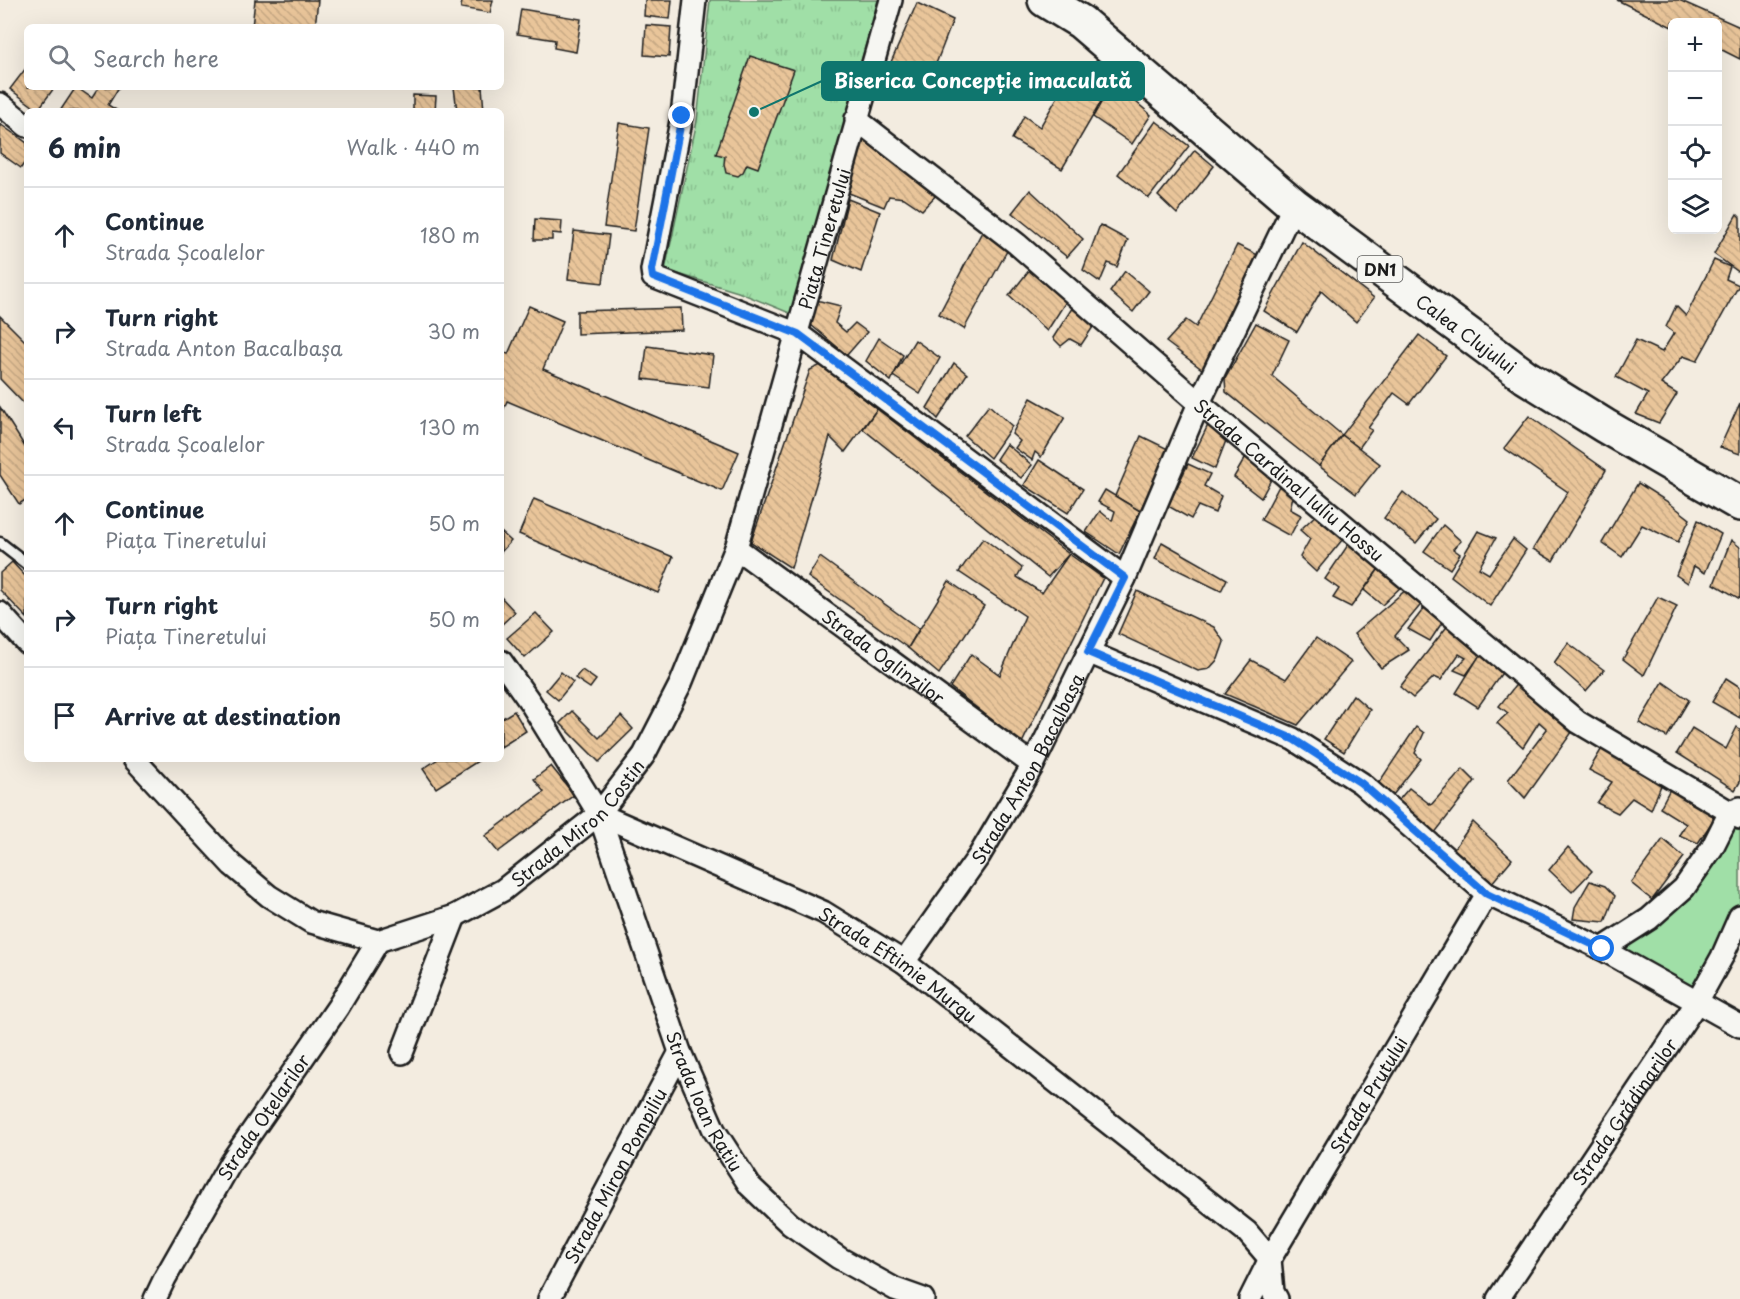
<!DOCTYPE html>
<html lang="en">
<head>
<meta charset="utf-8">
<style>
  :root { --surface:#fff; --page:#f6f6f7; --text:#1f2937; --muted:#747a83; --line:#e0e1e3 }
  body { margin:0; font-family:"Playpen Sans",sans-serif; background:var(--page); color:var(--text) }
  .controls { position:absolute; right:18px; top:18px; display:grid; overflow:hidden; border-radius:9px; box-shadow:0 6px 24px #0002 }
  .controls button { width:54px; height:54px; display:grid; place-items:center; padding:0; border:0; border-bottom:2px solid var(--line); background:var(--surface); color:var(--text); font:30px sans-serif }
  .stop { position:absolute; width:18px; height:18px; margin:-14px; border:4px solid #1a73e8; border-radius:50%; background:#fff }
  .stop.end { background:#1a73e8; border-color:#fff; box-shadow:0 2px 6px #0008 }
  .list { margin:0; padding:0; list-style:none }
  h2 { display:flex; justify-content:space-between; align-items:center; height:78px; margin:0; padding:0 24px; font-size:26px }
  h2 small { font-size:20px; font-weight:400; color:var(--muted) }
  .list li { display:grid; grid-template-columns:39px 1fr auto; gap:18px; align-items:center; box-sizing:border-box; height:96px; padding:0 24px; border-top:2px solid var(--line) }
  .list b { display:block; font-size:22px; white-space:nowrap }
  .list p { margin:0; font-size:20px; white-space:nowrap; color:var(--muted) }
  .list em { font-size:20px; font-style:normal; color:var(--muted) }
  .icon { flex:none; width:33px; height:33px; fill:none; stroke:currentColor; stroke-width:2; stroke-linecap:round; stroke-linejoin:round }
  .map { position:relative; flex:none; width:1740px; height:1299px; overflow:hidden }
  .search { position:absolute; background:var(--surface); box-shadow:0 6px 24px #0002; left:24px; top:24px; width:480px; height:66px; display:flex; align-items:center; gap:15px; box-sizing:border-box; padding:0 21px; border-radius:9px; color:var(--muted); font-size:22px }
  .panel { position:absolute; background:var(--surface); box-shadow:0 6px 24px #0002; left:24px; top:108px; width:480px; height:654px; border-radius:9px }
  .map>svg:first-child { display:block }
  .grass { fill:#a0dfa7; stroke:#5e7e62; stroke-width:1.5 }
  .park { fill:url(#park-tufts); stroke:#5e7e62; stroke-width:1.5 }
  .building { fill:url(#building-back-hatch); stroke:#1c1c1c; stroke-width:1.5 }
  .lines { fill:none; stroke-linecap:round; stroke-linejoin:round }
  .lane-casing { stroke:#1c1c1c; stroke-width:15 }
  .street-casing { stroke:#1c1c1c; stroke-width:26 }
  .primary-casing { stroke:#1c1c1c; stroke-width:38 }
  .lane { stroke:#f6f6f2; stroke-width:10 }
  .street { stroke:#f6f6f2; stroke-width:21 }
  .primary { stroke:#f6f6f2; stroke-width:33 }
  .route { stroke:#1a73e8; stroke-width:8 }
  .labels { text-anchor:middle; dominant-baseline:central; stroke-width:4.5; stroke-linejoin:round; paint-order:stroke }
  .shield { fill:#f6f6f2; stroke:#5d5d5c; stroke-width:1.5 }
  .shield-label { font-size:16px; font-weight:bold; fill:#1c1c1c }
  .street-label { font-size:18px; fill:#1c1c1c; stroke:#f6f6f2 }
  .leader { fill:none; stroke:#0f766e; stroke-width:2 }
  .callout-dot { fill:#0f766e; stroke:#f6f6f2; stroke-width:2 }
  .callout { fill:#0f766e; stroke:#0f766e; stroke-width:2 }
  .callout-label { font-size:20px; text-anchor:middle; font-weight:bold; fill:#fff }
</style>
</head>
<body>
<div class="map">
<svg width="1740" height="1299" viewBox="0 0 1740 1299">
  <defs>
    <pattern id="park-tufts" width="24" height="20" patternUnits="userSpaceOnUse" patternTransform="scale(1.5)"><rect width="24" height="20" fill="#a0dfa7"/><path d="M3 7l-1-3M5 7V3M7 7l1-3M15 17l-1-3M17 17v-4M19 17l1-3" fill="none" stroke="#89bf8f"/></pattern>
    <pattern id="building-back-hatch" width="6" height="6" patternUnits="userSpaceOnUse" patternTransform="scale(1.5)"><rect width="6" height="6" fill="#e9c59a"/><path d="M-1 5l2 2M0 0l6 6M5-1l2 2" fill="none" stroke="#c7a984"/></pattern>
  </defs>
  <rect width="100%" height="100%" fill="#f3ece0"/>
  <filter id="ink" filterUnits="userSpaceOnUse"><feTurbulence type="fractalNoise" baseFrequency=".0167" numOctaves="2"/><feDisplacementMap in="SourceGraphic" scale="12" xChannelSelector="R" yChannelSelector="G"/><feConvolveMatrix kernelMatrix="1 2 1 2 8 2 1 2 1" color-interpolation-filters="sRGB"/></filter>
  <g filter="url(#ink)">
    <!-- grass -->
    <polygon class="grass" points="1740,818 1740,916 1697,1002 1602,949 1649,919"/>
    <!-- park -->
    <polygon class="park" points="710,0 878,0 792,314 738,292 665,270 697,121"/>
    <!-- building -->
    <g class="building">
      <polygon points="255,0 318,0 315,27 252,27"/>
      <polygon points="462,0 493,0 490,13 461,8"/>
      <polygon points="645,0 672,0 670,19 644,16"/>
      <polygon points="1617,0 1679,0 1740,27 1740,59 1718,48 1718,22 1672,22 1672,27"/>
      <polygon points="917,3 953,20 925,92 884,78"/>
      <polygon points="521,9 581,19 576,52 554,48 555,40 517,34"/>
      <polygon points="646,25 671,27 669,57 644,55"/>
      <polygon points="750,56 794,70 758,168 747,164 743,172 738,176 726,173 724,164 725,156 716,154"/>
      <polygon points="26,68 27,87 54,88 38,110 10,89"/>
      <polygon points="1067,81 1101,102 1062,169 1012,139 1024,116 1040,127"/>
      <polygon points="1113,82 1151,115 1132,144 1093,117"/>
      <polygon points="76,87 92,98 99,87 119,87 108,105 118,111 60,111"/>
      <polygon points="454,87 482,87 484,111 457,111"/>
      <polygon points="413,95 436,96 435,111 413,111"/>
      <polygon points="1156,121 1189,146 1149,198 1118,174"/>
      <polygon points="619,123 649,128 634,231 604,227"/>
      <polygon points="0,124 27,143 27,159 21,168 0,153"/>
      <polygon points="872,140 937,194 922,210 904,198 889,196 884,207 849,193 861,142"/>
      <polygon points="1195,150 1214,166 1177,214 1158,196"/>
      <polygon points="1030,190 1083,239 1067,257 1012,213"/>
      <polygon points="848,199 880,212 861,272 833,260"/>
      <polygon points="1737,214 1740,217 1740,273 1714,254"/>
      <polygon points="535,219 562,221 561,234 552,233 552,240 534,240"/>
      <polygon points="1100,225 1128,240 1117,267 1108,263 1100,282 1083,270"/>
      <polygon points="984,228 1007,251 964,329 939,314"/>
      <polygon points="574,231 609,235 603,283 568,279"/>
      <polygon points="1302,242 1374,298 1356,322 1321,291 1297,332 1264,311"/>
      <polygon points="1237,245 1260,256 1207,373 1166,342 1186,320 1196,327"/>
      <polygon points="1714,260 1730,267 1726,279 1739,285 1697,361 1683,356 1661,384 1677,394 1659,423 1636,414 1648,394 1616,377 1636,340 1662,352 1674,333 1666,327 1676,306 1686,316"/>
      <polygon points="1030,269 1067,300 1047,331 1009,296"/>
      <polygon points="1125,271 1149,291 1133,312 1110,292"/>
      <polygon points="816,300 841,306 835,323 846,332 855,323 867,332 847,355 811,325"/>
      <polygon points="1074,305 1097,321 1081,345 1070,339 1061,346 1053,338"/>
      <polygon points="529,306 563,321 543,369 739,452 722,491 507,401 501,415 501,351 508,354"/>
      <polygon points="681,308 682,330 577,334 577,311"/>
      <polygon points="0,316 27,343 27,407 0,379"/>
      <polygon points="1256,323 1289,340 1272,376 1342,435 1319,466 1226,392 1225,379"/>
      <polygon points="1419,335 1446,356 1409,404 1394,393 1368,428 1372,430 1359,448 1342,435"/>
      <polygon points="879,338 903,355 891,381 866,361"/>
      <polygon points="915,340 940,358 920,394 893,376"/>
      <polygon points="647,346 713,355 709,387 643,379"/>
      <polygon points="954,363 967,374 938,419 927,408"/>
      <polygon points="821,365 877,409 845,452 830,437 791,568 751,542 810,370"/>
      <polygon points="1031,398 1065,417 1041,457 1035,452 1032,460 1015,448 1020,441 1012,434"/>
      <polygon points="1740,403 1740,454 1720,447"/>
      <polygon points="989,405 1012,426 990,458 965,436"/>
      <polygon points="0,407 27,450 27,499 19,504 0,475"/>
      <polygon points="877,409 1069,554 1048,577 863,429"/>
      <polygon points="1529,416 1606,470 1553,561 1533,549 1568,492 1504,448"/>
      <polygon points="1209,423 1227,438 1215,469 1192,458"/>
      <polygon points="1342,435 1380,464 1356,494 1319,466"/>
      <polygon points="1141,436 1168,449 1140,511 1115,496"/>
      <polygon points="1006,444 1032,465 1021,478 996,459"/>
      <polygon points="1248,453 1274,474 1261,498 1234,477"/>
      <polygon points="1039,460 1083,489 1068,513 1024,485"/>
      <polygon points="1188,464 1210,474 1204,486 1221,496 1215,513 1198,506 1191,519 1168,506"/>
      <polygon points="1638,483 1668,502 1690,519 1678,542 1642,525 1622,557 1602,543"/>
      <polygon points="1279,486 1293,496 1290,509 1301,515 1290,536 1261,520"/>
      <polygon points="1105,490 1140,511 1119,554 1086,532 1100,511 1112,521 1115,511 1098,502"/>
      <polygon points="1403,492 1436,519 1416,543 1384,518"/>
      <polygon points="534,499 673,557 658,593 519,534"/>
      <polygon points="1319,512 1347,534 1316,572 1300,557 1310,539 1300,530"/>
      <polygon points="1698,520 1721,534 1705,573 1694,566 1688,583 1676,575"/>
      <polygon points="1443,525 1461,541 1453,549 1460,554 1450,569 1424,551"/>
      <polygon points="1478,531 1496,538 1479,568 1489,574 1513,539 1526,550 1490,606 1451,576"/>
      <polygon points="501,532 511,541 501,552"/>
      <polygon points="983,538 1022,568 1017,577 1042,593 1069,554 1103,578 1022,743 950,687 971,654 1000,675 1025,616 959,572"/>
      <polygon points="1352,539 1383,563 1351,607 1333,598 1339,589 1325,579"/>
      <polygon points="1731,540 1740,547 1740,599 1714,584"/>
      <polygon points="1162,542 1227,579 1221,591 1155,559"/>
      <polygon points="820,557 919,629 908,648 808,577"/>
      <polygon points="12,562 27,578 27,618 0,590 0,573"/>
      <polygon points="1383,563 1405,583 1382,605 1364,590"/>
      <polygon points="949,581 984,606 939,674 908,648"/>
      <polygon points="1407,589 1424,601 1395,636 1409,650 1381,668 1354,634"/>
      <polygon points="1137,591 1214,627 1224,642 1218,659 1209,669 1198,671 1118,634"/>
      <polygon points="501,597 515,612 501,625"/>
      <polygon points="1658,597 1677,606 1644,675 1623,659"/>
      <polygon points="1429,602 1445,618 1430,641 1408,629"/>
      <polygon points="536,613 554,632 525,658 507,638"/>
      <polygon points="1449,624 1484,650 1466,675 1454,670 1466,658 1459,654 1441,680 1434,677 1413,698 1400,687"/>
      <polygon points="1316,638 1351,662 1298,725 1225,694 1251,660 1286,679"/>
      <polygon points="1568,643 1604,670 1586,691 1554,663"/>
      <polygon points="1481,653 1504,670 1478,707 1456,693"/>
      <polygon points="582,670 596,680 590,688 575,678"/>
      <polygon points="561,672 573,682 558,700 546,690"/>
      <polygon points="1726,678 1740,687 1740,718 1712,702"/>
      <polygon points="1518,682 1575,728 1525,798 1508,780 1547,729 1539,722 1523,747 1497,723 1508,713 1499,706"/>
      <polygon points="1663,682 1689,700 1667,737 1639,723"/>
      <polygon points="1353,695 1370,710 1344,752 1324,739"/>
      <polygon points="514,711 526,731 501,747 501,719"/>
      <polygon points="572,711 599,738 621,716 633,729 599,762 560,723"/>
      <polygon points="1416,727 1424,733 1415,753 1421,759 1393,795 1378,784"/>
      <polygon points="1737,727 1740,729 1740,782 1735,790 1677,753 1692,728 1726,749"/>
      <polygon points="1604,745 1664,778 1651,810 1632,798 1618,813 1597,803 1612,782 1589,770"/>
      <polygon points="438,759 481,759 436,788 423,769"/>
      <polygon points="551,766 574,795 498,852 485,836 544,792 534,779"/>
      <polygon points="1463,769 1475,781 1434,834 1397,802 1409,788 1431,805"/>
      <polygon points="1671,787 1709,809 1714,819 1698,843 1679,835 1686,824 1660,808"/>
      <polygon points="1473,822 1512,859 1491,884 1454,849"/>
      <polygon points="1663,839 1684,857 1652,900 1631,883"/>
      <polygon points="1568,847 1592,871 1572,892 1549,870"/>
      <polygon points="1590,881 1605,886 1615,896 1605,922 1573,919 1575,907"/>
    </g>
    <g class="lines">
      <!-- lane casing -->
      <g class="lane-casing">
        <polyline id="lane" points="0,543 27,564"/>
      </g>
      <!-- street casing -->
      <g class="street-casing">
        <g id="street">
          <polyline points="695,0 682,116 652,270 653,277 798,334 1125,578"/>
          <polyline points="0,104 27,126"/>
          <path id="s1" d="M 856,119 L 1017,244 L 1199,403 L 1578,722 L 1740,818"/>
          <path id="s2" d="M 736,548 L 1033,765"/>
          <polyline points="0,613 27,643"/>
          <polyline points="1088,652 1293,739 1361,783 1487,894 1602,949 1740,1026"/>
          <path id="s3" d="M 501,661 L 530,702 L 599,814 L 680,1052 L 714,1130 L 750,1186 L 790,1224 L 839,1258 L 895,1289 L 923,1299"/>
          <path id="s4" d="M 134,759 L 232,865 L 269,896 L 311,922 L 378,941 L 455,916 L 503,890 L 599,814 L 644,755 L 681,683 L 736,548 L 891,0"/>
          <path id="s5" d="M 599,814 L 823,912 L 904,962 L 1247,1232 L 1270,1259 L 1273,1292 L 1277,1299"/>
          <polyline points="1602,949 1649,919 1684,888 1712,848 1730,812 1740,808"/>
          <path id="s6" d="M 904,962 L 979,856 L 1033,765 L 1125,578 L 1199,403 L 1294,205"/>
          <polyline points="402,1053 455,916"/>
          <path id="s7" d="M 155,1299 L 165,1278 L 231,1162 L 338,1007 L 378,941"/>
          <path id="s8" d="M 549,1299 L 680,1052"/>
          <path id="s9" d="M 1250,1299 L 1270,1259 L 1487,894"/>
          <path id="s10" d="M 1498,1299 L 1697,1002 L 1722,957 L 1740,916"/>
        </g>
      </g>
      <!-- primary casing -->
      <g class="primary-casing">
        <g id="primary">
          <path id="s11" d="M 1045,0 L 1081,22 L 1294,205 L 1526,377 L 1605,426 L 1740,504"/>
        </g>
      </g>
      <!-- lane -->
      <use href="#lane" class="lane"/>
      <!-- street -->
      <use href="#street" class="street"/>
      <!-- primary -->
      <use href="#primary" class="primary"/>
    </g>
  </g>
  <g class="lines" filter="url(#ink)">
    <!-- route -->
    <polyline class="route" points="682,116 652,270 653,277 798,334 1125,578 1088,652 1293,739 1361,783 1487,894 1602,949"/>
  </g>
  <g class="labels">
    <!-- shield labels -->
    <rect class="shield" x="1357.5" y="256" width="45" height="26" rx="4.5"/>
    <g class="shield-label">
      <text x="1380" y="269">DN1</text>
    </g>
    <!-- street labels -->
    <g class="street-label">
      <text stroke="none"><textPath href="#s4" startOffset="1192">Piața Tineretului</textPath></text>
      <text stroke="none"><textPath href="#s11" startOffset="538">Calea Clujului</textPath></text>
      <text stroke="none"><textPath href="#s1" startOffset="564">Strada Cardinal Iuliu Hossu</textPath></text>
      <text stroke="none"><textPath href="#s2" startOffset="183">Strada Oglinzilor</textPath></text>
      <text stroke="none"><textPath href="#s6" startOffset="230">Strada Anton Bacalbașa</textPath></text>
      <text stroke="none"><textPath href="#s4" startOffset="548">Strada Miron Costin</textPath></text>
      <text stroke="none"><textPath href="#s5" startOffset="336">Strada Eftimie Murgu</textPath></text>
      <text stroke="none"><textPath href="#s9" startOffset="236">Strada Prutului</textPath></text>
      <text stroke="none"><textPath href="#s3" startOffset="488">Strada Ioan Rațiu</textPath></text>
      <text stroke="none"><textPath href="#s10" startOffset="226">Strada Grădinarilor</textPath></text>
      <text stroke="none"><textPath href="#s7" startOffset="212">Strada Oțelarilor</textPath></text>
      <text stroke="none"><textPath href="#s8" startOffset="140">Strada Miron Pompiliu</textPath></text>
    </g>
  </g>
  <!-- callouts -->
  <path class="leader" d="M754 112L822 81"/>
  <circle class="callout-dot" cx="754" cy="112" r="6"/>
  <rect class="callout" x="822" y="62" width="322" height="38" rx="6"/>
  <g class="callout-label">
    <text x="983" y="88">Biserica Concepție imaculată</text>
  </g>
</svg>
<div class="controls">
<button>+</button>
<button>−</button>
<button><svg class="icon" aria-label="locate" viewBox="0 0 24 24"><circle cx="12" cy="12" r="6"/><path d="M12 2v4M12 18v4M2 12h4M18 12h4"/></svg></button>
<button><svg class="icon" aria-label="layers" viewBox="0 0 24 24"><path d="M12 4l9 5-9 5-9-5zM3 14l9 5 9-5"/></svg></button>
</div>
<div class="stop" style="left:1602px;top:949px"></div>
<div class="stop end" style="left:682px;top:116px"></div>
<div class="search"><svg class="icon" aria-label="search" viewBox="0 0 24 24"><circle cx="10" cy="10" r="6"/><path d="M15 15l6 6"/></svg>Search here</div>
<section class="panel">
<h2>6 min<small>Walk · 440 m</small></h2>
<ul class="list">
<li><svg class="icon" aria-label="ahead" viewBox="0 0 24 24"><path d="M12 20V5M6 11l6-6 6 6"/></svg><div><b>Continue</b><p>Strada Școalelor</p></div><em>180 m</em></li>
<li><svg class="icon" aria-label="right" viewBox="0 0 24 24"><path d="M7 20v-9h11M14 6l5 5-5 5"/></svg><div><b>Turn right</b><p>Strada Anton Bacalbașa</p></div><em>30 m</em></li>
<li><svg class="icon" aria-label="left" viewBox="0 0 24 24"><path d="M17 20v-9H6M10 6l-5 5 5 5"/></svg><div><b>Turn left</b><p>Strada Școalelor</p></div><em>130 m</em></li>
<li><svg class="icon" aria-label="ahead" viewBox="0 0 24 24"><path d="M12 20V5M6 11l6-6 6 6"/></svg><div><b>Continue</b><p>Piața Tineretului</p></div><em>50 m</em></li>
<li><svg class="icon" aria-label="right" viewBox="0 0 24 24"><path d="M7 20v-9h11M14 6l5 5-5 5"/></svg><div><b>Turn right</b><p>Piața Tineretului</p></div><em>50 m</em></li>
<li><svg class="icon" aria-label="arrive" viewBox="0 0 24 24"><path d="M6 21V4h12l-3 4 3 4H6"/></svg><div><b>Arrive at destination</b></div></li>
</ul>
</section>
</div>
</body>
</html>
